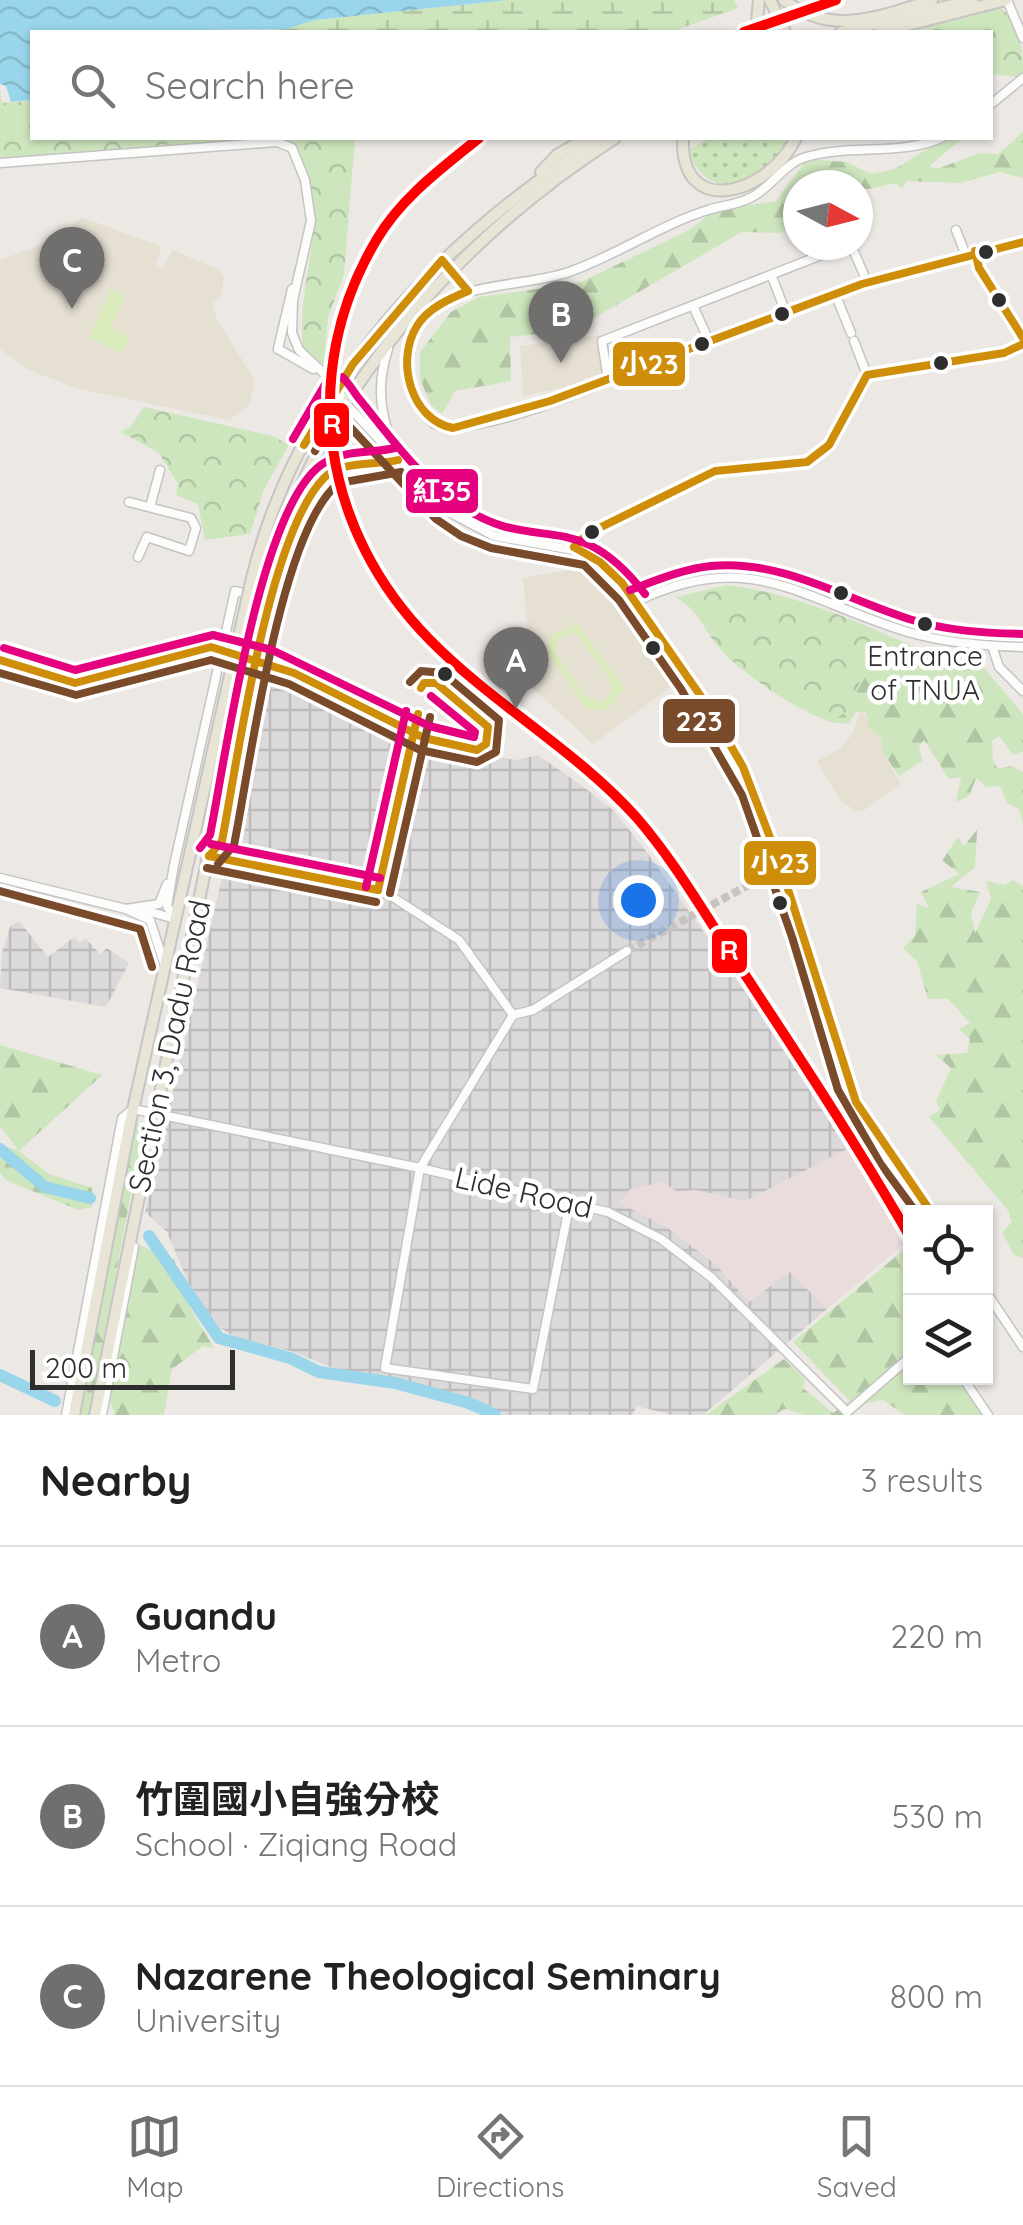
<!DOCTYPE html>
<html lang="en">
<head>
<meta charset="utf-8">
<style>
  :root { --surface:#fff; --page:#f6f6f6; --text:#222; --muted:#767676; --line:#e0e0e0; --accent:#706f6e }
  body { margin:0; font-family:Quicksand,"Noto Sans TC",sans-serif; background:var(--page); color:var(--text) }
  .controls { position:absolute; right:30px; bottom:30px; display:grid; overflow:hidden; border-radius:0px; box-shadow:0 2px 8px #0004 }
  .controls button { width:90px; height:90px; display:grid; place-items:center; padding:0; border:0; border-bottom:2px solid var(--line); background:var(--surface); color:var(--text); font:50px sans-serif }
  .compass { position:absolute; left:783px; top:170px; width:90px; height:90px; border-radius:50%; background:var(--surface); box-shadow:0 2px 8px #0004; rotate:97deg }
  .scale { position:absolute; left:30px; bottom:25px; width:205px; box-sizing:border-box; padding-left:10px; border:5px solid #2e2e2e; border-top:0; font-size:28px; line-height:35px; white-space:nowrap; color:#2e2e2e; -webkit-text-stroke:8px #fff; paint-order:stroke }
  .you { position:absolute; left:638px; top:900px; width:35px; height:35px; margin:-25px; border:8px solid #fff; border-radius:50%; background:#1a73e8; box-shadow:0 0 0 15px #1a73e833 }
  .badge { display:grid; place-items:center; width:65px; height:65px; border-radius:50%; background:var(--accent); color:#fff; font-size:32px; font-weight:700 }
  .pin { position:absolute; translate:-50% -82px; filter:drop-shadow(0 2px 5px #0008) }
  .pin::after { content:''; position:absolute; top:52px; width:35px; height:30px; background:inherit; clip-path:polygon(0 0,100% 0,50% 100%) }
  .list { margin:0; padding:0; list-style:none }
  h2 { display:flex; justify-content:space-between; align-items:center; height:130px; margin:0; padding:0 40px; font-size:42px }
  h2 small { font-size:32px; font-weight:400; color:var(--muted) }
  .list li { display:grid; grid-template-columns:65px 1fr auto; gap:30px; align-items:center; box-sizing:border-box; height:180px; padding:0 40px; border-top:2px solid var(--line) }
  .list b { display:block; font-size:38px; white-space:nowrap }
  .list p { margin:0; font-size:32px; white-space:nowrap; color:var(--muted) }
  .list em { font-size:32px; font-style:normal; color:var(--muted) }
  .icon { flex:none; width:55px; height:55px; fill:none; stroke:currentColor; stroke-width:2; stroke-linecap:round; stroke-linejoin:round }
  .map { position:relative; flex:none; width:1023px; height:1415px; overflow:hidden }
  .search { position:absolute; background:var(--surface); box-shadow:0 2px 8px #0004; left:30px; right:30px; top:30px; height:110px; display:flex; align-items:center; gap:25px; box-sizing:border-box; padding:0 35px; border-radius:0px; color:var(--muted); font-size:38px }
  .sheet { height:670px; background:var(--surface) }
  nav { display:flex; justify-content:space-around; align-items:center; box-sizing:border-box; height:140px; border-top:2px solid var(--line); background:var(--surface); font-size:28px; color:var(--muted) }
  nav a { display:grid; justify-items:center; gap:5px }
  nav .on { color:var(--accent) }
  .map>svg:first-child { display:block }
  .industrial { fill:url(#industrial-grid) }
  .education { fill:#e6e0d3 }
  .medical { fill:#e9dcdb }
  .grass { fill:url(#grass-dots) }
  .forest { fill:url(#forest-firs) }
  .wetland { fill:url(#wetland-marsh) }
  .park { fill:url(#park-crowns) }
  .pitch { fill:#d9eabb; fill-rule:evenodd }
  .water { fill:url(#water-waves) }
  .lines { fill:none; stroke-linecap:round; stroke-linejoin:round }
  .river { stroke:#99d6ec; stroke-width:12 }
  .minor-tunnel { stroke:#c6c3c0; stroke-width:8; stroke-dasharray:8 4; stroke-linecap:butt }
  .minor-casing { stroke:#c5c4c5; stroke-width:11 }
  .major-casing { stroke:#c6c5c4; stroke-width:14 }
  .minor { stroke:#fcfcfb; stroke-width:8 }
  .major { stroke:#e8e4d6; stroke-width:10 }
  .major-bridge-casing { stroke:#c6c5c4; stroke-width:14; stroke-linecap:butt }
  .major-bridge { stroke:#e8e4d6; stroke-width:10 }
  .bus-1-casing { stroke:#fff; stroke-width:15 }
  .bus-2-casing { stroke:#fff; stroke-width:15 }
  .bus-3-casing { stroke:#fff; stroke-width:15 }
  .bus-1 { stroke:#cf8e09; stroke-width:8 }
  .bus-2 { stroke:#7a4b2a; stroke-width:8 }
  .bus-3 { stroke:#e5007d; stroke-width:8 }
  .metro-1-casing { stroke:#fff; stroke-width:18 }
  .metro-1 { stroke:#f00; stroke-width:10 }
  .bus-dot { fill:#2e2e2e; stroke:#fff; stroke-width:4 }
  .labels { text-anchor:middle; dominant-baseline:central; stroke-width:9; stroke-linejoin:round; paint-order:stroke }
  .bus-label { font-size:28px; fill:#2e2e2e; stroke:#fff }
  .street-label { font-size:30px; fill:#2e2e2e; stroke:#fff }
  .line-badge { stroke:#fff; stroke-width:4 }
  .badge-label { font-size:28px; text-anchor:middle; font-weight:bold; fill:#fff }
</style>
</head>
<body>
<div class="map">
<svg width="1023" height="1415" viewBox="0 0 1023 1415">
  <defs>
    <pattern id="industrial-grid" width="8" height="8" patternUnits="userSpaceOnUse" patternTransform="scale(2.5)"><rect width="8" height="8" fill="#dcd9db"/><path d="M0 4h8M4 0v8" fill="none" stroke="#bdbbbc"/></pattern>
    <pattern id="grass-dots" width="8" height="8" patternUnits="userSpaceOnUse" patternTransform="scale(2.5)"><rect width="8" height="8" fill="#cee6be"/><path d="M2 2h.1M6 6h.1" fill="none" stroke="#b1c6a4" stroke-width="1.8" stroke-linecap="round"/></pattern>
    <pattern id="forest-firs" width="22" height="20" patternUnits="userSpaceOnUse" patternTransform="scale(2.5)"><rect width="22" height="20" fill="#cee6be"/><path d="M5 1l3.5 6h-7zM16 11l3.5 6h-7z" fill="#b1c6a4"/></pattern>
    <pattern id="wetland-marsh" width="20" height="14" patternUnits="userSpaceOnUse" patternTransform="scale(2.5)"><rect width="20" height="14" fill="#cee6be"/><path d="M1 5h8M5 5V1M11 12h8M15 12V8" fill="none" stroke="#b1c6a4"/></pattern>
    <pattern id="park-crowns" width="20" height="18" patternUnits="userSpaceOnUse" patternTransform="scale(2.5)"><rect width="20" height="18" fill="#cee6be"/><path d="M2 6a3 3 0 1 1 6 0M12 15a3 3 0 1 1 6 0" fill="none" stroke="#b1c6a4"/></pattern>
    <pattern id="water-waves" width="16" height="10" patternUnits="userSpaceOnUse" patternTransform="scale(2.5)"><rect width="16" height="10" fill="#99d6ec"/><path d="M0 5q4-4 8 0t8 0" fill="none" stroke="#84b8cb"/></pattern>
  </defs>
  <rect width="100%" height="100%" fill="#ece8e4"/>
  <!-- industrial -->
  <g class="industrial">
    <polygon points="270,669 405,731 424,745 516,760 538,755 585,788 614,811 646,851 832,1112 904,1243 703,1415 672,1415 637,1406 632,1415 505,1415 472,1399 384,1375 346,1373 291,1351 237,1338 220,1328 206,1309 189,1284 167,1232 145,1212"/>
    <polygon points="19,921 48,957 74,937 79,943 86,939 100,954 107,948 129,963 106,1007 0,988 2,952 10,927"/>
  </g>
  <!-- education -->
  <g class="education">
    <polygon points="82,217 162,247 155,265 162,269 173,250 217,269 224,277 220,298 212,303 217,320 255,380 249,406 229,420 75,388 29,370 0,349 0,260 55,240"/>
    <polygon points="599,335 602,380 523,396 520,346"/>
    <polygon points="590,566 602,573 675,684 593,744 532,687 523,578"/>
    <polygon points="860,710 870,719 867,727 881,737 882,751 901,784 863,811 856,811 841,801 817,761 840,749 853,733"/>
  </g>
  <!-- medical -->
  <polygon class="medical" points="851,1147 904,1243 827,1309 790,1272 749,1302 715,1264 665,1226 619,1203 630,1189 662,1182 677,1191 696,1190 745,1201"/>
  <!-- grass -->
  <path class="grass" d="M 709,138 L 788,138 C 767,181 709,210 688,150 Z"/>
  <!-- forest -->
  <g class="forest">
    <polygon points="1023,132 1023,178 1000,172 960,183 906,181 902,189 896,183 869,189 798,185 798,226 778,233 742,232 587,322 564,331 510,337 511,381 455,391 442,414 431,405 420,379 420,352 451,312 479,297 579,283 689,230 716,210 776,201 807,159 847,162 871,174 895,169 945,138 963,138 929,166 937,169 980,153 998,154"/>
    <polygon points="873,641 911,663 917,648 943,651 968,665 977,660 1019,709 1023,715 1023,751 1013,755 999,736 992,741 993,761 998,769 1012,766 1023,772 1023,824 1020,810 1007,803 1000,786 986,787 976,778 969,796 956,802 961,777 949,779 924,740 919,746 922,761 899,776 882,751 881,737 867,727 869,719 865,712 856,712 848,724 830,722 851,708"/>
    <polygon points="977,830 975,867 951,887 980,892 971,913 975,933 991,899 986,881 1005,885 1013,880 1023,886 1023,1258 1014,1255 1002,1232 1012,1222 1008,1210 929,1117 940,1110 936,1101 951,1068 936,1055 967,1053 970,1039 959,1029 970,1023 948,999 928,999 917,961 903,948 915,936 917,904 929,908 921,892 959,874 942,860 958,837 964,846"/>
    <polygon points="0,1045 102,1075 19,1151 49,1174 92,1188 92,1207 78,1210 6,1180 0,1173 0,1145 18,1150 0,1126"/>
    <polygon points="136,1123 144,1126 89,1415 79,1415"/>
    <polygon points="139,1245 174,1259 191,1310 214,1348 203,1346 172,1369 164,1415 115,1415 110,1401"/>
    <polygon points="906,1248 910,1256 910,1378 957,1378 982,1415 905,1415 883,1400 866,1403 852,1415 805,1415 784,1409 774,1415 706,1415 784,1359 805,1379 803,1388 833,1413 850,1401 793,1342"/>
  </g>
  <!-- wetland -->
  <polygon class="wetland" points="508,0 734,0 738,8 671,32 238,32 287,29 315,20"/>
  <!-- park -->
  <g class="park">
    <path d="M 999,7 C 1022,23 1023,50 1023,75 L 1019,77 L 991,74 L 990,32 L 907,29 Z"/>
    <path d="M 0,89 L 2,103 L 32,101 L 32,138 L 355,138 L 344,274 L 328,318 L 324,365 L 303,347 C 294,279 341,200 287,141 L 0,161 Z"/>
    <polygon points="144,407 273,436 289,445 264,489 250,534 205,540 198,504 176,495 178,484 159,453 121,432 130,427"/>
    <path d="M 727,585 C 794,593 856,621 917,648 L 912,664 L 873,641 L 851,709 L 830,722 C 794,708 739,673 715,643 C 701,624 697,609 675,597 Z"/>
  </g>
  <!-- pitch -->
  <g class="pitch">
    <polygon points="111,289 125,296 111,327 129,336 121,353 89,337"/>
    <path d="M 575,620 L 627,692 L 620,692 C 614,708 604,713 587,709 L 548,653 L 551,634 L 571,627 ZM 575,633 L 610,679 L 611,694 L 603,703 L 586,697 L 556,653 L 558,638 Z"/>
  </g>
  <!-- water -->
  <polygon class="water" points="0,0 508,0 315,20 287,29 32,32 32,100 11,102 6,86 0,84"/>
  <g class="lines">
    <!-- river -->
    <g class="river">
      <polyline points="0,1149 45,1187 90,1198"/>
      <polyline points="149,1236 219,1338 290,1358 319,1372 395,1383 469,1403 495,1415"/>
      <polyline points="0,1375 55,1401"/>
    </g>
    <!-- minor-tunnel -->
    <polyline class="minor-tunnel" points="627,951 765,876"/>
    <!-- minor casing -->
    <g class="minor-casing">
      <g id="minor">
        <polyline points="1007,0 1023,38"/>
        <polyline points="990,105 1023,78"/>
        <path d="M 941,138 C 900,156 850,144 806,157 C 785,163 771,187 752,197 C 738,205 723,205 708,210 C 662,224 617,255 569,272 C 525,287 459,282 426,314 C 393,346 408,394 434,424 C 491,441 649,361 709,339 C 812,301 916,264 1023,242"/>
        <polyline points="0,163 277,142 292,148 305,180 311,221 293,300 292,333 299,350 330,379 347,405 445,510 494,536 590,553 629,592 692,682 753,790 804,933 849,1085 891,1157 931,1212"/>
        <polyline points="956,230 965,253"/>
        <polyline points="851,245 868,284"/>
        <polyline points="975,251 979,268 1023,338"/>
        <polyline points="448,267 468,291"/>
        <polyline points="772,277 786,313"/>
        <polyline points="836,296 851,333"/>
        <polyline points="694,308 708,339"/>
        <polyline points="854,341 867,375"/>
        <polyline points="278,349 292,289"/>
        <polyline points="278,349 313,369"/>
        <path d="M 388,349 C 375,389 381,417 396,455"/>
        <polyline points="608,380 602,341 847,245"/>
        <path d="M 398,460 C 374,468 346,459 325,477 C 275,518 237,768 222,841 L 209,856 L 388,894 L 459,940 L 513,1015"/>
        <polyline points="129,502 191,518 196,528 189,551 147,537 138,557"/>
        <polyline points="150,507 160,470"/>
        <polyline points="574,547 587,534 715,471 807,462 829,445 867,375 1004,353 1023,344"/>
        <path d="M 635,602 C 752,546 799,599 908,632 C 945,643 985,646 1023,647"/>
        <polyline points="992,646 999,667 1023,691"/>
        <path d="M 0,660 L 75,683 L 211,647 C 283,657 352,698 415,732 L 378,890"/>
        <polyline points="765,876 782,869"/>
        <polyline points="0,878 126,909 150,920 164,963"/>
        <polyline points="137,908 175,919"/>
        <polyline points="126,909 159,904 167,884"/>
        <polyline points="176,919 167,906 174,865 235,591 269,599"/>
        <polyline points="570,1202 533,1389 385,1368 420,1168 513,1015 533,1010 627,951"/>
        <polyline points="986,1292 1023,1347"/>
        <polyline points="963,1378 988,1415"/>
        <polyline points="66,1415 122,1118 133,1109 420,1168 608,1212 661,1239 712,1278 847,1412 910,1357"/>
        <polyline points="102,1415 134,1247"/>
      </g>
    </g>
    <!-- major casing -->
    <g class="major-casing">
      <g id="major">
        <polyline points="770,0 785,32"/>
        <path d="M 784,0 C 832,37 879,17 932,0"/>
        <polyline points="756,32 759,0"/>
        <polyline points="841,32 973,0"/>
        <polyline points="880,32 1006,0"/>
        <path d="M 683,138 C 680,220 768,195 796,138"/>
        <polyline points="541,172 557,155 586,138"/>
        <path d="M 252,578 C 298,389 441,238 602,138"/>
        <path d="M 269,581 C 312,398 461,237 615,138"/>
        <polyline points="74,1415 130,1123 210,764"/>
        <polyline points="95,1415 226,767"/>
      </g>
    </g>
    <!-- minor -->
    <use href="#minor" class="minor"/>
    <!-- major -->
    <use href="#major" class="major"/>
    <!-- major-bridge casing -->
    <g class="major-bridge-casing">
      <g id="major-bridge">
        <polyline points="210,764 252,578"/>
        <polyline points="226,767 269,581"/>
      </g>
    </g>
    <!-- major-bridge -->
    <use href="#major-bridge" class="major-bridge"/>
    <!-- bus-1 casing -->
    <g class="bus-1-casing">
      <g id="bus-1">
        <polyline points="975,251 979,268 1023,338"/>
        <path d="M 468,291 C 449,299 428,308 417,326 C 395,361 411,420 453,428 L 550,401 L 862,284 L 1023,242"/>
        <polyline points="304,445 353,364 442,260 468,291"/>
        <polyline points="574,547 600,562 622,583 709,708 743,767 779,861 856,1102 931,1212"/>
        <polyline points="574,547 587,534 715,471 807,462 829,445 867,375 1004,353 1023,344"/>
        <polyline points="0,660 75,683 211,647 294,673 424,738 477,750 486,744 488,727 436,683 424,683 421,688"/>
        <path d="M 209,856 L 222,841 C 238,758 268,535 324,478 C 342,460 375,466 398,460"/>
        <polyline points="209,856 378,890"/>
        <polyline points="378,890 418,714"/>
      </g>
    </g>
    <!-- bus-2 casing -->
    <g class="bus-2-casing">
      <g id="bus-2">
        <polyline points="315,451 337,413 436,519 461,536 491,548 584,565 619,600 681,689 742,795 792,937 838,1090 880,1163 916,1212"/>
        <polyline points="0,673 76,695 211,660 289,684 420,750 477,762 496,752 499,720 443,673 421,671 410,682"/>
        <path d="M 218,864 L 234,845 C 250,767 280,528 339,483 L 401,472"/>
        <polyline points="207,868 376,902"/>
        <polyline points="0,891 140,929 152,967"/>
        <polyline points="390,893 430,717"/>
      </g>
    </g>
    <!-- bus-3 casing -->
    <g class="bus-3-casing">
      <g id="bus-3">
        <path d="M 293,439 L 327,381 L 342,377 C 350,384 354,393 361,401 C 391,438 422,481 463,507 C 536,556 576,504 645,594"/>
        <path d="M 630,590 C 657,580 683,569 711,566 C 781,559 845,599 909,619 C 946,631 985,633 1023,634"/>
        <polyline points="4,648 75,670 213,635 272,650 429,726 474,737 475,732 431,696"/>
        <polyline points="211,844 380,878"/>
        <path d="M 200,848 L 210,835 C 226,756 259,510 321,465 C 343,449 370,454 395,448"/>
        <polyline points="366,887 406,711"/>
      </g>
    </g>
    <!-- bus-1 -->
    <use href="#bus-1" class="bus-1"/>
    <!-- bus-2 -->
    <use href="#bus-2" class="bus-2"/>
    <!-- bus-3 -->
    <use href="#bus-3" class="bus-3"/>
    <!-- metro-1 casing -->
    <g class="metro-1-casing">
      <g id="metro-1">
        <polyline points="744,32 836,0"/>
        <path d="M 479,138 C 442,168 402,197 377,239 C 297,372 322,531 430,640 C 494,705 576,750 637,818 C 675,862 704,913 736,961 C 796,1052 856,1143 910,1237"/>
      </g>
    </g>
    <!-- metro-1 -->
    <use href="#metro-1" class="metro-1"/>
  </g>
  <!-- markers -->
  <g class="bus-dot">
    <circle cx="986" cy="252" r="9"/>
    <circle cx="999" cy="300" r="9"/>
    <circle cx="782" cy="314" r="9"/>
    <circle cx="702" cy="344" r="9"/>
    <circle cx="941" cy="363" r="9"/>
    <circle cx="592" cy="532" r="9"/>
    <circle cx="841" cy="593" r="9"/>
    <circle cx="925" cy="624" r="9"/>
    <circle cx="653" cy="648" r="9"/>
    <circle cx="445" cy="674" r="9"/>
    <circle cx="780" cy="903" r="9"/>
  </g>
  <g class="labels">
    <!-- bus labels -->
    <g class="bus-label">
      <text x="925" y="655">Entrance<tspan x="925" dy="34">of TNUA</tspan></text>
    </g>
    <!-- street labels -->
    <g class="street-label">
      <text transform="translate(169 1046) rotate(-78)">Section 3, Dadu Road</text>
      <text transform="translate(524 1192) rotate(13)">Lide Road</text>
    </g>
  </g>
  <g class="line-badge">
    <rect x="611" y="340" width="76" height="48" rx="10" fill="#cf8e09"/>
    <rect x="312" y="401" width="39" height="48" rx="10" fill="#f00"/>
    <rect x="404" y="467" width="76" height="48" rx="10" fill="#e5007d"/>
    <rect x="661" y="697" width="76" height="48" rx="10" fill="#7a4b2a"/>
    <rect x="742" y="839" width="76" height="48" rx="10" fill="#cf8e09"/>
    <rect x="710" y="927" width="39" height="48" rx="10" fill="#f00"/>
  </g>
  <g class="badge-label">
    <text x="649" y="374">小23</text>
    <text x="332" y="434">R</text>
    <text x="442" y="501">紅35</text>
    <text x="699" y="731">223</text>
    <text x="780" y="873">小23</text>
    <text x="729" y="960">R</text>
  </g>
</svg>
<div class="controls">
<button><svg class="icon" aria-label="locate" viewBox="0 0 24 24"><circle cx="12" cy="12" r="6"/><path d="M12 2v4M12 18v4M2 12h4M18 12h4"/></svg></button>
<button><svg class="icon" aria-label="layers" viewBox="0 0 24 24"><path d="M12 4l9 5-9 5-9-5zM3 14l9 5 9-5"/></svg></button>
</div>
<svg class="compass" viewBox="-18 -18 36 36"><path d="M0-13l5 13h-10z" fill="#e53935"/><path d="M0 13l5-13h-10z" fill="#767676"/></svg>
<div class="scale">200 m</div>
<div class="you"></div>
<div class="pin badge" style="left:516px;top:709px">A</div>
<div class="pin badge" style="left:561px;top:363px">B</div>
<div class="pin badge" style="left:72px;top:309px">C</div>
<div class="search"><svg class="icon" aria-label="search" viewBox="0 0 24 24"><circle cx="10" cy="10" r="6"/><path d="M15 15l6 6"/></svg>Search here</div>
</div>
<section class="sheet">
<h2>Nearby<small>3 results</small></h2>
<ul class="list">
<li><span class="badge">A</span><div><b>Guandu</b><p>Metro</p></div><em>220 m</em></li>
<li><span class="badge">B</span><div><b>竹圍國小自強分校</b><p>School · Ziqiang Road</p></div><em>530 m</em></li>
<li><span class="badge">C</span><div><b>Nazarene Theological Seminary</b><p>University</p></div><em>800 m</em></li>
</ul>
</section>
<nav>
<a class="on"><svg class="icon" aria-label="map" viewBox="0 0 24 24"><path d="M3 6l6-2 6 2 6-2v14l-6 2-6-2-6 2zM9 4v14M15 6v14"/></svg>Map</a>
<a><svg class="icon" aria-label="directions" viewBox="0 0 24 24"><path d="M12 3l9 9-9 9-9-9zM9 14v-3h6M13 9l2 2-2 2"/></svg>Directions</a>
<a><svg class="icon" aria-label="saved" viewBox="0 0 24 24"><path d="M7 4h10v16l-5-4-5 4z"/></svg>Saved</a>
</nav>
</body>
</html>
